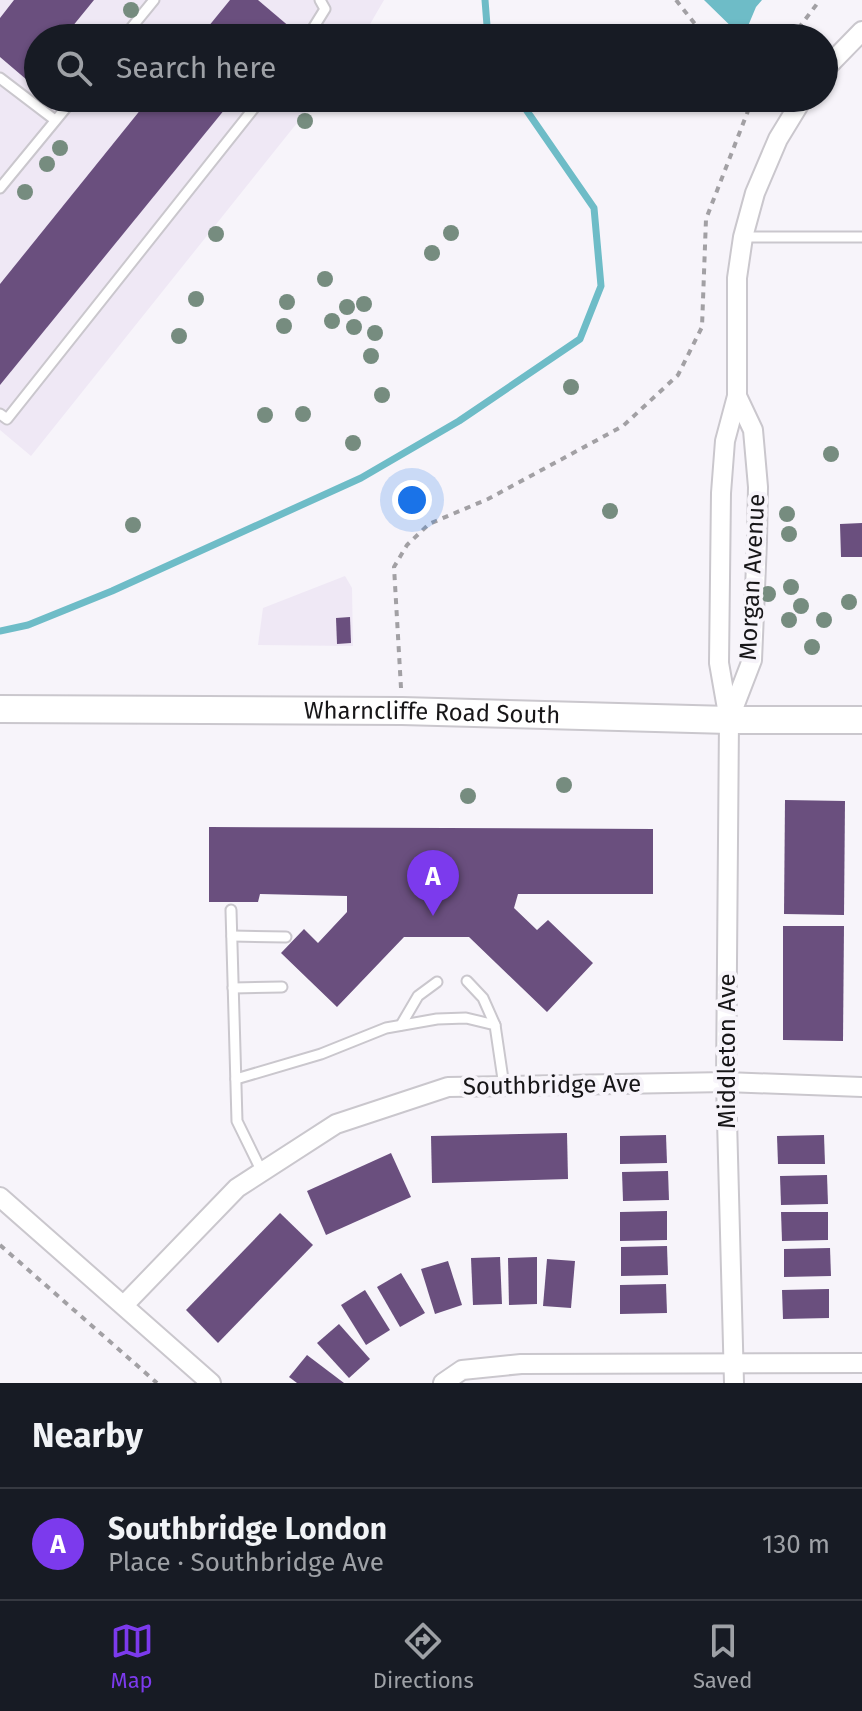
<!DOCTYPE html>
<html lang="en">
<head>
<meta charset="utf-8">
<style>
  :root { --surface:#171b24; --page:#20242c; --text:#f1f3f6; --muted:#9ea1a6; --line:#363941; --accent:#7c3aed }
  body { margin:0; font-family:"Fira Sans",sans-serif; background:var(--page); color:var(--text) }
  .you { position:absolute; left:412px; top:500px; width:28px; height:28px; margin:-20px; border:6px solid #fff; border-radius:50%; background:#1a73e8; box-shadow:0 0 0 12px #1a73e833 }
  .badge { display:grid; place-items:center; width:52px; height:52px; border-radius:50%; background:var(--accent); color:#fff; font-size:26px; font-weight:700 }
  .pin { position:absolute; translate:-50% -66px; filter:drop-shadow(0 2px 4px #0008) }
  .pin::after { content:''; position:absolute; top:42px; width:28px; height:24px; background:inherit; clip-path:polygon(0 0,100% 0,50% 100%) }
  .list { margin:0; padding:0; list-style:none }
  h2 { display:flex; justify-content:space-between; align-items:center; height:104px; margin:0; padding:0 32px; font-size:34px }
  h2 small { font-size:26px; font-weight:400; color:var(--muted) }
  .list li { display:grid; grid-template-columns:52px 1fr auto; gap:24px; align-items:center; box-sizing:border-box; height:112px; padding:0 32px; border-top:2px solid var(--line) }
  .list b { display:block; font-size:30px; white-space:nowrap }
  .list p { margin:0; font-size:26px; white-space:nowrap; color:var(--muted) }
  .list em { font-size:26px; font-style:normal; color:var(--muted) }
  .icon { flex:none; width:44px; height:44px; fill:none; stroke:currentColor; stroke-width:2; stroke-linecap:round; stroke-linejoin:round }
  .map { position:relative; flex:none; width:862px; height:1383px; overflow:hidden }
  .search { position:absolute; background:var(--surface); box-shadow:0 2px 6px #0004; left:24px; right:24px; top:24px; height:88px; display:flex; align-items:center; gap:20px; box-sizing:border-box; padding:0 28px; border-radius:44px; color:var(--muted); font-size:30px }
  .sheet { height:216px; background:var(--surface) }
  nav { display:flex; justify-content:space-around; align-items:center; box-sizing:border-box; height:112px; border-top:2px solid var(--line); background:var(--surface); font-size:22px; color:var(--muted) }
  nav a { display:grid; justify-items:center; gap:4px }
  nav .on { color:var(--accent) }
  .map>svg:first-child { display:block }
  .built { fill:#efe8f5 }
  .water { fill:#6ebcc7 }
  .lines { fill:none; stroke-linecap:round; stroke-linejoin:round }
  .stream { stroke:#6ebcc7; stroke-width:7 }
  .building { fill:#6a4f7e }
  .service-casing { stroke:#cac7cd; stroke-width:13 }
  .minor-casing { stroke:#cac7cd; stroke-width:22 }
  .secondary-casing { stroke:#cac7cd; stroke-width:30 }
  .path { stroke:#a2a0a4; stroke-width:4; stroke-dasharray:6 6; stroke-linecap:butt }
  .service { stroke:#fff; stroke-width:9 }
  .minor { stroke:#fff; stroke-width:18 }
  .secondary { stroke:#fff; stroke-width:26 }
  .tree { fill:#768c7f }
  .labels { text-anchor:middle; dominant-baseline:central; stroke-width:8; stroke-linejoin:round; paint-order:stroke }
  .street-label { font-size:24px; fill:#171618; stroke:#f7f4fa }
</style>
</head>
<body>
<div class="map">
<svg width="862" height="1383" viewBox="0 0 862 1383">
  <rect width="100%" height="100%" fill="#f7f4fa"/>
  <!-- built -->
  <g class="built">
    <polygon points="0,0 384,0 362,38 38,38 38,98 317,98 31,456 0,430"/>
    <polygon points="345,576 352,588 353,646 258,645 263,608"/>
  </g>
  <!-- water -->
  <polygon class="water" points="704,0 762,0 756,7 743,38"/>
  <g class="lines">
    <!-- stream -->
    <g class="stream">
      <polyline points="485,0 488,38"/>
      <polyline points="0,631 28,625 112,591 361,478 459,421 580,339 601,286 594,208 518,98"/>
    </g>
  </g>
  <!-- building -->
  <g class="building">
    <polygon points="14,0 94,0 63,38 38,38 38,68 27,80 0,57 0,18"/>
    <polygon points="230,0 258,0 291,28 283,38 199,38"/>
    <polygon points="150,98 234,98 0,385 0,284"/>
    <polygon points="862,523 862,557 841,557 840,524"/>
    <polygon points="350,617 351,643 337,644 336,618"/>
    <polygon points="785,800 845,801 844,915 784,914"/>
    <polygon points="209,827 653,829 653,894 518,894 514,908 537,930 548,920 593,963 547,1012 469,937 404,937 337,1007 281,953 304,929 318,943 347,912 347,896 260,894 258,902 209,902"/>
    <polygon points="783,926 844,926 843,1041 783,1040"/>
    <polygon points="567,1133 568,1179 432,1183 431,1136"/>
    <polygon points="666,1135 667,1163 620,1164 620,1136"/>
    <polygon points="824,1135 825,1164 778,1164 777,1136"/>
    <polygon points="391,1153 411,1197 326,1235 307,1191"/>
    <polygon points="668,1171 669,1200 623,1201 622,1172"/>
    <polygon points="827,1175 828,1204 781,1205 780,1176"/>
    <polygon points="667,1211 667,1240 620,1241 620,1212"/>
    <polygon points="781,1212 828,1212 828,1240 782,1241"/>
    <polygon points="280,1213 313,1245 218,1343 186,1310"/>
    <polygon points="667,1246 668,1275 621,1276 621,1247"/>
    <polygon points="830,1248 831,1276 784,1277 784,1249"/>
    <polygon points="500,1257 502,1304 473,1305 471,1258"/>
    <polygon points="537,1257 537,1304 509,1305 508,1258"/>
    <polygon points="547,1259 575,1261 571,1308 543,1306"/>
    <polygon points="448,1261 462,1305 435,1314 421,1269"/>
    <polygon points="401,1273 425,1313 400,1327 377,1287"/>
    <polygon points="666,1284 667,1313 620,1314 620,1285"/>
    <polygon points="829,1289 829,1318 783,1319 782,1290"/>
    <polygon points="365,1290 390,1330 366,1345 341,1305"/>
    <polygon points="339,1324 370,1359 349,1378 317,1343"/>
    <polygon points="307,1355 344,1383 297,1383 289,1377"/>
  </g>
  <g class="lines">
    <!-- service casing -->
    <g class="service-casing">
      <g id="service">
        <polyline points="123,38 154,0"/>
        <polyline points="307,38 325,9 320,0"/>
        <polyline points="0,78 55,120"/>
        <polyline points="0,188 74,98"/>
        <polyline points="743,237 862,237"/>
        <polyline points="0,414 7,419 262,98"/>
        <polyline points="231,910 237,1121 262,1172"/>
        <polyline points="232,936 286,937"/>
        <polyline points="467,981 483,998 495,1025"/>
        <polyline points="233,988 282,987"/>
        <polyline points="401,1025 418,996 437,982"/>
        <polyline points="236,1079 321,1054 386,1028 437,1019 466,1018 495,1025 504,1086"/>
      </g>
    </g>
    <!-- minor casing -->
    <g class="minor-casing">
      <g id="minor">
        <polyline points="824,70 862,31"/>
        <polyline points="730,717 752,660 757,541 758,487 753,430 737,396"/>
        <polyline points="0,1197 211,1383"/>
        <polyline points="124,1305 237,1188 336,1124 448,1087 726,1082 862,1087"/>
        <polyline points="443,1383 462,1370 521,1364 862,1363"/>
        <polyline points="734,1383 726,1082 729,720 719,663 721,493 725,441 737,396 737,278 743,237 755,193 778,139 803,98"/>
      </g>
    </g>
    <!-- secondary casing -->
    <g class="secondary-casing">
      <g id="secondary">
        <path id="s1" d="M 0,709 L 402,711 L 729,720 L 862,720"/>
      </g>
    </g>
    <!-- path -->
    <g class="path">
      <polyline points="676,0 706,38"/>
      <polyline points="791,38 820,0"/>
      <polyline points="401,688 394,567 407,545 429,524 488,499 623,426 678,375 702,327 706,219 753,98"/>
      <polyline points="0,1245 157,1383"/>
    </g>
    <!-- service -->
    <use href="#service" class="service"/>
    <!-- minor -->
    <use href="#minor" class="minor"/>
    <!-- secondary -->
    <use href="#secondary" class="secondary"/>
  </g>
  <!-- trees -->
  <g class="tree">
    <circle cx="131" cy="10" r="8"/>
    <circle cx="305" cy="121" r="8"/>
    <circle cx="60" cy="148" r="8"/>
    <circle cx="47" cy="164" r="8"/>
    <circle cx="25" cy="192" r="8"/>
    <circle cx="451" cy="233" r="8"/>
    <circle cx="216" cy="234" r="8"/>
    <circle cx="432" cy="253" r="8"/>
    <circle cx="325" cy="279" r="8"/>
    <circle cx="196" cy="299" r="8"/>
    <circle cx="287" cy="302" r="8"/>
    <circle cx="364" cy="304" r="8"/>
    <circle cx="347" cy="307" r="8"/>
    <circle cx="332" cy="321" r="8"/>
    <circle cx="284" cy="326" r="8"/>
    <circle cx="354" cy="327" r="8"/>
    <circle cx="375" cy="333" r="8"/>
    <circle cx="179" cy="336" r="8"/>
    <circle cx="371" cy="356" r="8"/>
    <circle cx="571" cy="387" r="8"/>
    <circle cx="382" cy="395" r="8"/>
    <circle cx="303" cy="414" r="8"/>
    <circle cx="265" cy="415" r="8"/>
    <circle cx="353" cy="443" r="8"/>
    <circle cx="831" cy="454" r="8"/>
    <circle cx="610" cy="511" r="8"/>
    <circle cx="787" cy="514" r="8"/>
    <circle cx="133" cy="525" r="8"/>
    <circle cx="789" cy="534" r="8"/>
    <circle cx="791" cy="587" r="8"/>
    <circle cx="768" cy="594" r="8"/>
    <circle cx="849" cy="602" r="8"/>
    <circle cx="801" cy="606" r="8"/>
    <circle cx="789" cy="620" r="8"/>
    <circle cx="824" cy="620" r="8"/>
    <circle cx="812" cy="647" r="8"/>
    <circle cx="564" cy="785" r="8"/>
    <circle cx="468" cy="796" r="8"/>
  </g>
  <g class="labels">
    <!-- street labels -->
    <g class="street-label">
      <text transform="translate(752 577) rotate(-87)">Morgan Avenue</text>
      <text stroke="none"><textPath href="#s1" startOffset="432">Wharncliffe Road South</textPath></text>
      <text transform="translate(727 1051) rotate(-90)">Middleton Ave</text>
      <text transform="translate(552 1085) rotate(-1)">Southbridge Ave</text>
    </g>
  </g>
</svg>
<div class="you"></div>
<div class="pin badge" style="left:433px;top:916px">A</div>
<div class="search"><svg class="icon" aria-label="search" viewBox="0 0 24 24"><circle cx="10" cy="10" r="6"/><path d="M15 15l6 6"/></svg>Search here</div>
</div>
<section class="sheet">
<h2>Nearby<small></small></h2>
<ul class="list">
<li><span class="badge">A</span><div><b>Southbridge London</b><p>Place · Southbridge Ave</p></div><em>130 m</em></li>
</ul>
</section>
<nav>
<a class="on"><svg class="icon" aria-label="map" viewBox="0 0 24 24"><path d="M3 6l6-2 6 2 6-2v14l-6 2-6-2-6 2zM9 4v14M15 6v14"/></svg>Map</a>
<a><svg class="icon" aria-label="directions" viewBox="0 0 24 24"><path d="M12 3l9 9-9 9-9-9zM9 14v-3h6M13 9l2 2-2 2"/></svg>Directions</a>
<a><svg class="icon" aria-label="saved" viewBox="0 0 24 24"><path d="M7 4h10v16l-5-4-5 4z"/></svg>Saved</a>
</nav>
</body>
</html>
